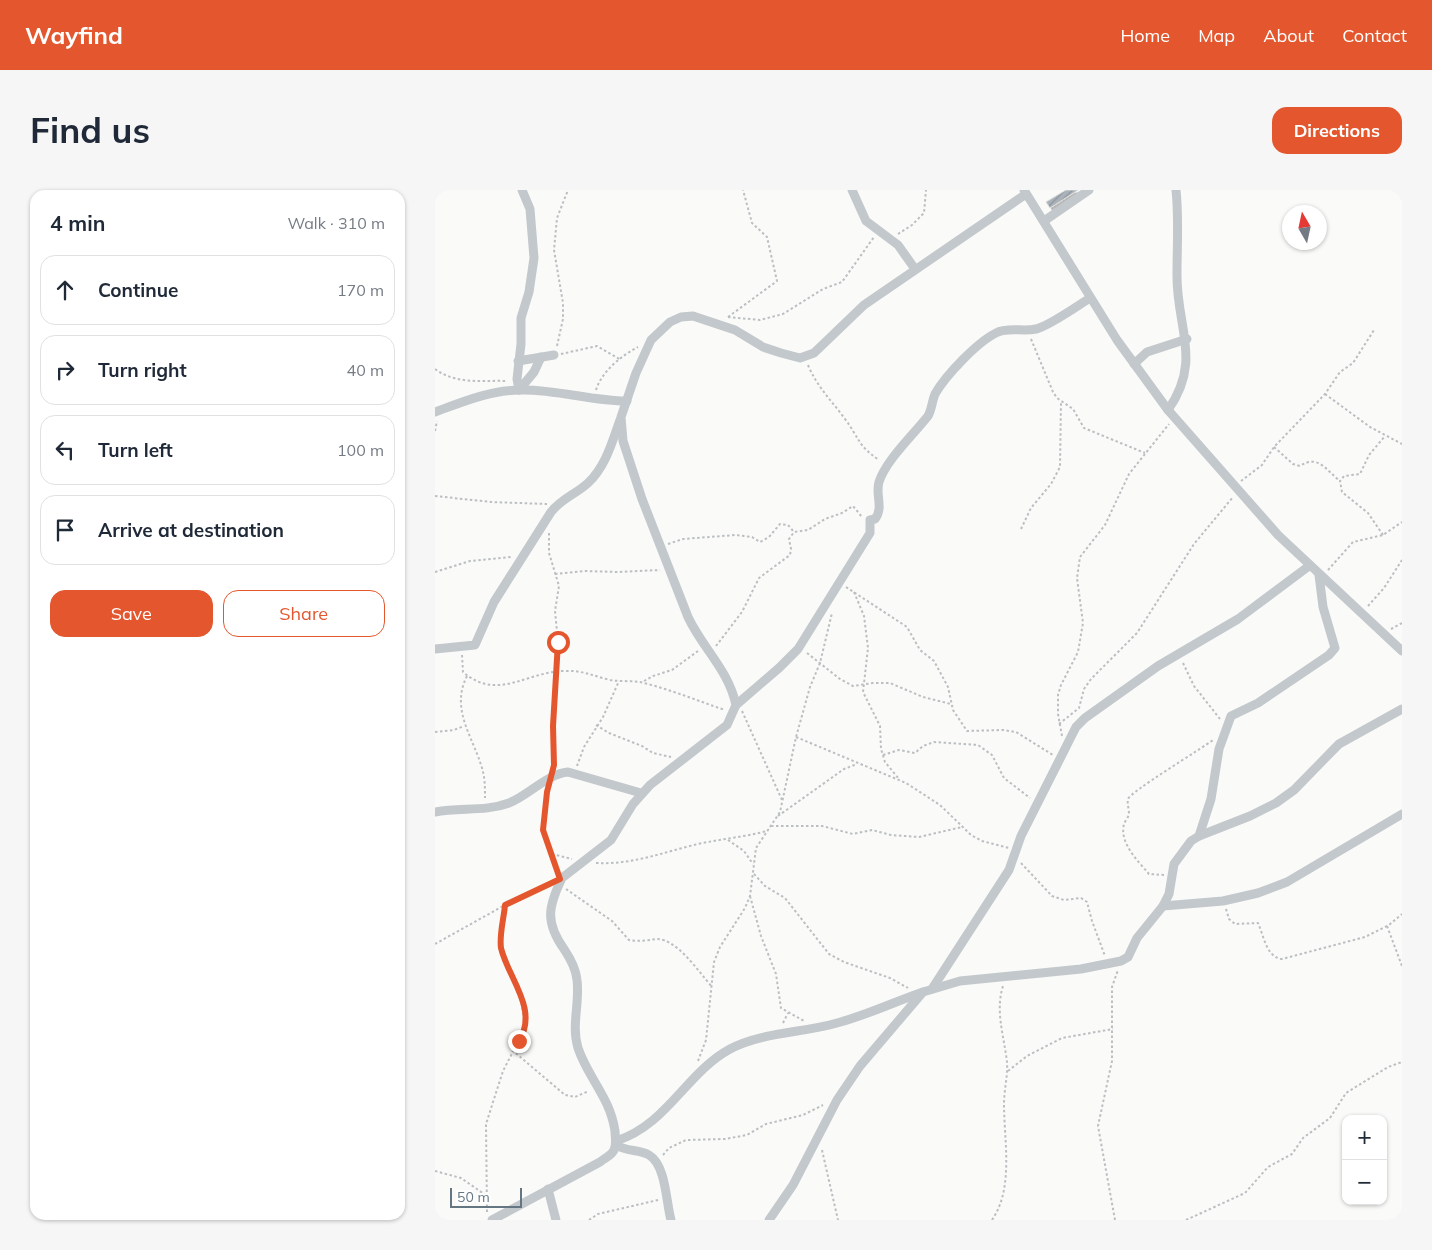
<!DOCTYPE html>
<html lang="en">
<head>
<meta charset="utf-8">
<style>
  :root { --surface:#fff; --page:#f6f6f7; --text:#1f2937; --muted:#747a83; --line:#e0e1e3; --accent:#e4572e }
  body { margin:0; font-family:Mulish,sans-serif; background:var(--page); color:var(--text) }
  .controls { position:absolute; right:15px; bottom:15px; display:grid; overflow:hidden; border-radius:10px; box-shadow:0 1px 4px #0004 }
  .controls button { width:45px; height:45px; display:grid; place-items:center; padding:0; border:0; border-bottom:1px solid var(--line); background:var(--surface); color:var(--text); font:25px sans-serif }
  .compass { position:absolute; left:847px; top:15px; width:45px; height:45px; border-radius:50%; background:var(--surface); box-shadow:0 1px 4px #0004; rotate:351deg }
  .scale { position:absolute; left:15px; bottom:12px; width:72px; box-sizing:border-box; padding-left:5px; border:2px solid #657683; border-top:0; font-size:14px; line-height:18px; white-space:nowrap; color:#657683; -webkit-text-stroke:4px #fff; paint-order:stroke }
  .stop { position:absolute; width:15px; height:15px; margin:-11px; border:4px solid #e4572e; border-radius:50%; background:#fff }
  .stop.end { background:#e4572e; border-color:#fff; box-shadow:0 1px 5px #0008 }
  .list { margin:0; padding:0; list-style:none }
  h2 { display:flex; justify-content:space-between; align-items:center; height:65px; margin:0; padding:0 20px; font-size:21px }
  h2 small { font-size:16px; font-weight:400; color:var(--muted) }
  .list li { display:grid; grid-template-columns:32px 1fr auto; gap:15px; align-items:center; box-sizing:border-box; height:70px; margin:0 10px 10px; padding:0 10px; border:1px solid var(--line); border-radius:15px }
  .list b { display:block; font-size:19px; white-space:nowrap }
  .list em { font-size:16px; font-style:normal; color:var(--muted) }
  .actions { display:flex; gap:10px; padding:15px 20px }
  .actions a { flex:1; padding:11px 0; border:1px solid var(--accent); border-radius:15px; text-align:center; font-size:18px; color:var(--accent) }
  .actions .main { background:var(--accent); color:#fff }
  .icon { flex:none; width:28px; height:28px; fill:none; stroke:currentColor; stroke-width:2; stroke-linecap:round; stroke-linejoin:round }
  .map { position:relative; flex:none; width:967px; height:1030px; overflow:hidden; border-radius:15px }
  header { display:flex; align-items:center; gap:30px; box-sizing:border-box; height:70px; padding:0 25px; background:var(--accent); color:#fff }
  header strong { font-size:24px }
  nav { display:flex; gap:28px; margin-inline-start:auto; font-size:18px }
  .intro { display:flex; align-items:center; justify-content:space-between; box-sizing:border-box; height:120px; padding:0 30px }
  h1 { margin:0; font-size:35px }
  .button { padding:12px 22px; border-radius:15px; background:var(--accent); color:#fff; font-size:18px; font-weight:700 }
  main { display:flex; gap:30px; padding:0 30px }
  aside { flex:1; background:var(--surface); border-radius:15px; box-shadow:0 1px 4px #0004 }
  .map>svg:first-child { display:block }
  .building { fill:url(#building-hatch); stroke:#dcdcda; filter:url(#shadow) }
  .lines { fill:none; stroke-linecap:round; stroke-linejoin:round }
  .path { stroke:#bbbfc2; stroke-width:2; stroke-dasharray:2.5 2.5; stroke-linecap:butt }
  .street { stroke:#c3c8cc; stroke-width:9 }
  .route { stroke:#e4572e; stroke-width:6 }
</style>
</head>
<body>
<header>
<strong>Wayfind</strong>
<nav><a>Home</a><a>Map</a><a>About</a><a>Contact</a></nav>
</header>
<div class="intro"><h1>Find us</h1><a class="button">Directions</a></div>
<main>
<aside>
<h2>4 min<small>Walk · 310 m</small></h2>
<ul class="list">
<li><svg class="icon" aria-label="ahead" viewBox="0 0 24 24"><path d="M12 20V5M6 11l6-6 6 6"/></svg><div><b>Continue</b></div><em>170 m</em></li>
<li><svg class="icon" aria-label="right" viewBox="0 0 24 24"><path d="M7 20v-9h11M14 6l5 5-5 5"/></svg><div><b>Turn right</b></div><em>40 m</em></li>
<li><svg class="icon" aria-label="left" viewBox="0 0 24 24"><path d="M17 20v-9H6M10 6l-5 5 5 5"/></svg><div><b>Turn left</b></div><em>100 m</em></li>
<li><svg class="icon" aria-label="arrive" viewBox="0 0 24 24"><path d="M6 21V4h12l-3 4 3 4H6"/></svg><div><b>Arrive at destination</b></div></li>
</ul>
<div class="actions"><a class="main">Save</a><a>Share</a></div>
</aside>
<div class="map">
<svg width="967" height="1030" viewBox="0 0 967 1030">
  <defs>
    <pattern id="building-hatch" width="6" height="6" patternUnits="userSpaceOnUse" patternTransform="scale(1.25)"><rect width="6" height="6" fill="#aab3b9"/><path d="M-1 1l2-2M0 6l6-6M5 7l2-2" fill="none" stroke="#8e969c"/></pattern>
    <filter id="shadow"><feDropShadow dx="3" dy="3" stdDeviation="0" flood-color="#0004"/></filter>
  </defs>
  <rect width="100%" height="100%" fill="#fafaf8"/>
  <!-- building -->
  <polygon class="building" points="631,0 643,0 615,18 611,12"/>
  <g class="lines">
    <!-- path -->
    <g class="path">
      <polyline points="463,44 477,35 489,23 491,0"/>
      <polyline points="293,127 325,130 348,124 388,99 407,92 439,47"/>
      <polyline points="293,127 342,91 332,47 317,33 308,0"/>
      <polyline points="596,149 618,202 622,208 638,219 649,238 710,263"/>
      <polyline points="122,156 128,129 128,113 119,60 122,28 133,0"/>
      <polyline points="126,164 162,156 186,170"/>
      <path d="M 373,175 C 382,197 397,211 410,229 C 425,249 422,255 444,270"/>
      <path d="M 0,179 C 22,195 47,190 72,191"/>
      <path d="M 161,200 C 167,181 186,166 203,157"/>
      <polyline points="890,204 935,237 967,254"/>
      <polyline points="0,241 2,231"/>
      <path d="M 839,257 L 858,274 L 865,276 C 883,264 891,280 905,291"/>
      <polyline points="806,291 827,275 839,257 890,204 905,182 918,173 939,140"/>
      <polyline points="0,306 56,312 112,314"/>
      <polyline points="586,339 596,318 616,294 625,277 626,211"/>
      <polyline points="114,343 114,363 124,396 120,421 123,452 118,536 119,576"/>
      <polyline points="948,345 933,323 907,302 905,291 909,286 925,284 934,265 950,246"/>
      <polyline points="233,354 248,349 301,345 317,347 325,352 334,347 345,334 353,335 359,342 373,340 390,329 407,323 418,316 427,327"/>
      <polyline points="893,380 918,352 948,345 967,332"/>
      <polyline points="0,382 35,371 76,367"/>
      <polyline points="120,384 149,381 183,382 225,380"/>
      <polyline points="411,397 472,437 485,460 499,471 513,497 518,520 532,541 568,540 581,542 618,565"/>
      <polyline points="419,402 429,426 433,458 428,502 445,536 446,559 450,572 464,589"/>
      <polyline points="933,416 949,398 967,370"/>
      <polyline points="956,439 967,433"/>
      <polyline points="281,456 307,422 324,388 355,365 356,359 354,349 359,342"/>
      <polyline points="372,463 405,489 418,496 438,493 455,493 488,507 516,514"/>
      <path d="M 27,465 L 28,482 C 63,512 92,481 130,481 C 146,480 159,486 175,490 C 186,492 198,490 209,493 C 237,500 263,511 290,520"/>
      <polyline points="748,473 759,496 785,529"/>
      <path d="M 32,486 C 15,519 38,547 47,578 C 50,588 50,597 50,608"/>
      <polyline points="209,491 218,486 237,480 263,461"/>
      <polyline points="307,521 347,610"/>
      <polyline points="624,534 644,518 649,499 656,489 702,443 759,354 798,307"/>
      <polyline points="161,535 174,543 207,556 218,563 236,567"/>
      <polyline points="0,542 19,540 29,536"/>
      <polyline points="627,546 623,524 623,505 626,495 643,462 648,433 642,388 645,367 670,335 694,284 734,234"/>
      <polyline points="361,547 471,593 505,615 536,645 547,651 574,658"/>
      <polyline points="448,565 464,560 480,563 488,556 499,552 543,555 557,565 569,588 595,608"/>
      <polyline points="142,576 149,557 168,527 184,491"/>
      <polyline points="112,601 109,643 123,681"/>
      <polyline points="343,626 409,579 422,574"/>
      <polyline points="336,636 387,636 418,644 437,640 456,645 484,647 527,637"/>
      <polyline points="293,650 309,661 318,674"/>
      <polyline points="117,664 137,669"/>
      <path d="M 161,673 C 197,675 229,662 263,654 C 286,649 309,647 332,641"/>
      <polyline points="586,673 617,706 629,710 646,708 652,712 657,731 670,766"/>
      <polyline points="319,684 330,696 350,708 394,764 409,772 455,788 473,798"/>
      <path d="M 729,685 L 714,684 C 703,671 684,653 689,634 C 690,631 693,628 694,624 C 694,619 692,614 693,609 C 695,602 766,559 778,550"/>
      <path d="M 131,699 L 177,731 L 194,750 C 204,752 213,750 222,749 C 242,749 264,782 277,797"/>
      <polyline points="315,706 326,746 341,784 346,818 369,831"/>
      <path d="M 791,719 L 794,729 L 800,734 L 823,733 C 829,746 831,767 847,769 L 930,747 L 954,735 L 967,724"/>
      <polyline points="952,736 967,776"/>
      <polyline points="0,754 70,715 115,693"/>
      <polyline points="348,833 353,823"/>
      <polyline points="77,860 130,905 140,907 154,901"/>
      <polyline points="263,871 271,850 279,772 285,757 310,718 315,706 321,658 345,622 361,547 375,497 385,473 397,423"/>
      <polyline points="573,881 592,866 627,848 678,839"/>
      <polyline points="387,960 403,1030"/>
      <polyline points="228,965 234,958 251,950 290,949 312,945 331,934 368,925 388,915"/>
      <polyline points="0,981 26,988 52,1006"/>
      <polyline points="52,1022 51,934 68,881 90,838 85,803 66,756 70,715"/>
      <polyline points="154,1030 163,1024 223,1010"/>
      <path d="M 557,1030 C 579,998 569,951 569,914 C 569,900 573,886 572,872 C 569,846 560,821 568,796"/>
      <polyline points="680,1030 663,936 677,871 677,797 683,780"/>
      <polyline points="751,1030 810,1003 833,977 857,964 868,948 895,928 911,903 953,877 967,872"/>
    </g>
    <!-- street -->
    <g class="street">
      <polyline points="417,0 431,31 463,55 480,79"/>
      <polyline points="589,0 682,150 733,220 843,345 967,461"/>
      <polyline points="609,31 654,0"/>
      <polyline points="83,171 119,165"/>
      <polyline points="699,174 712,162 752,149"/>
      <polyline points="84,200 82,189 86,154 86,128 94,102 99,68 95,19 87,0"/>
      <polyline points="84,200 99,182 106,167"/>
      <path d="M 733,220 C 768,170 741,137 742,84 C 742,56 744,28 741,0"/>
      <path d="M 0,222 C 27,212 56,200 85,200 C 121,199 156,211 192,211"/>
      <path d="M 0,459 L 40,455 L 59,412 L 116,322 C 126,309 141,304 153,293 C 171,276 177,252 185,230"/>
      <path d="M 301,515 L 344,478 L 363,459 L 435,343 L 435,330 L 440,329 C 449,317 440,305 444,292 C 451,270 479,244 493,226 C 497,219 497,211 500,204 C 511,185 543,151 563,142 C 575,137 588,142 601,139 C 614,136 642,116 655,108"/>
      <path d="M 0,622 C 25,617 50,622 74,613 C 94,605 112,584 133,582 L 206,603"/>
      <polyline points="764,646 776,609 784,559 796,526 823,513 894,465 900,458 888,417 884,385"/>
      <polyline points="728,716 788,711 823,703 852,692 967,624"/>
      <polyline points="497,799 574,680 586,646 641,537 650,528 723,476 803,429 874,376"/>
      <path d="M 181,951 C 232,935 251,883 295,859 C 327,842 368,843 402,833 C 432,825 459,812 488,802"/>
      <path d="M 181,955 C 192,962 204,959 214,965 C 231,975 231,1012 236,1030"/>
      <polyline points="113,999 121,1030"/>
      <path d="M 57,1030 L 165,972 C 170,968 177,965 179,960 C 182,954 180,947 180,941 C 175,907 153,888 143,858 C 136,835 145,813 142,790 C 141,779 135,768 129,759 C 110,732 113,717 127,688 L 176,650 L 198,614 L 215,595 L 292,535 L 301,515 C 293,479 268,459 253,427 L 207,309 L 188,251 L 186,227 L 201,183 L 216,150 L 235,132 L 246,127 L 258,126 L 300,140 L 328,157 L 346,163 L 365,168 L 379,163 L 429,115 L 591,4"/>
      <polyline points="334,1030 358,995 402,910 425,876 488,802 525,791 646,779 686,771 693,767 702,748 728,716 734,704 739,674 756,651 764,646 815,626 841,613 859,600 904,554 967,519"/>
    </g>
  </g>
  <g class="lines">
    <!-- route -->
    <path class="route" d="M 84,851 C 104,819 73,788 66,758 C 64,745 69,728 70,715 L 125,689 L 108,640 L 112,602 L 119,575 L 118,536 L 123,452"/>
  </g>
</svg>
<div class="controls">
<button>+</button>
<button>−</button>
</div>
<svg class="compass" viewBox="-18 -18 36 36"><path d="M0-13l5 13h-10z" fill="#e53935"/><path d="M0 13l5-13h-10z" fill="#747a83"/></svg>
<div class="scale">50 m</div>
<div class="stop" style="left:123px;top:452px"></div>
<div class="stop end" style="left:84px;top:851px"></div>
</div>
</main>
</body>
</html>
